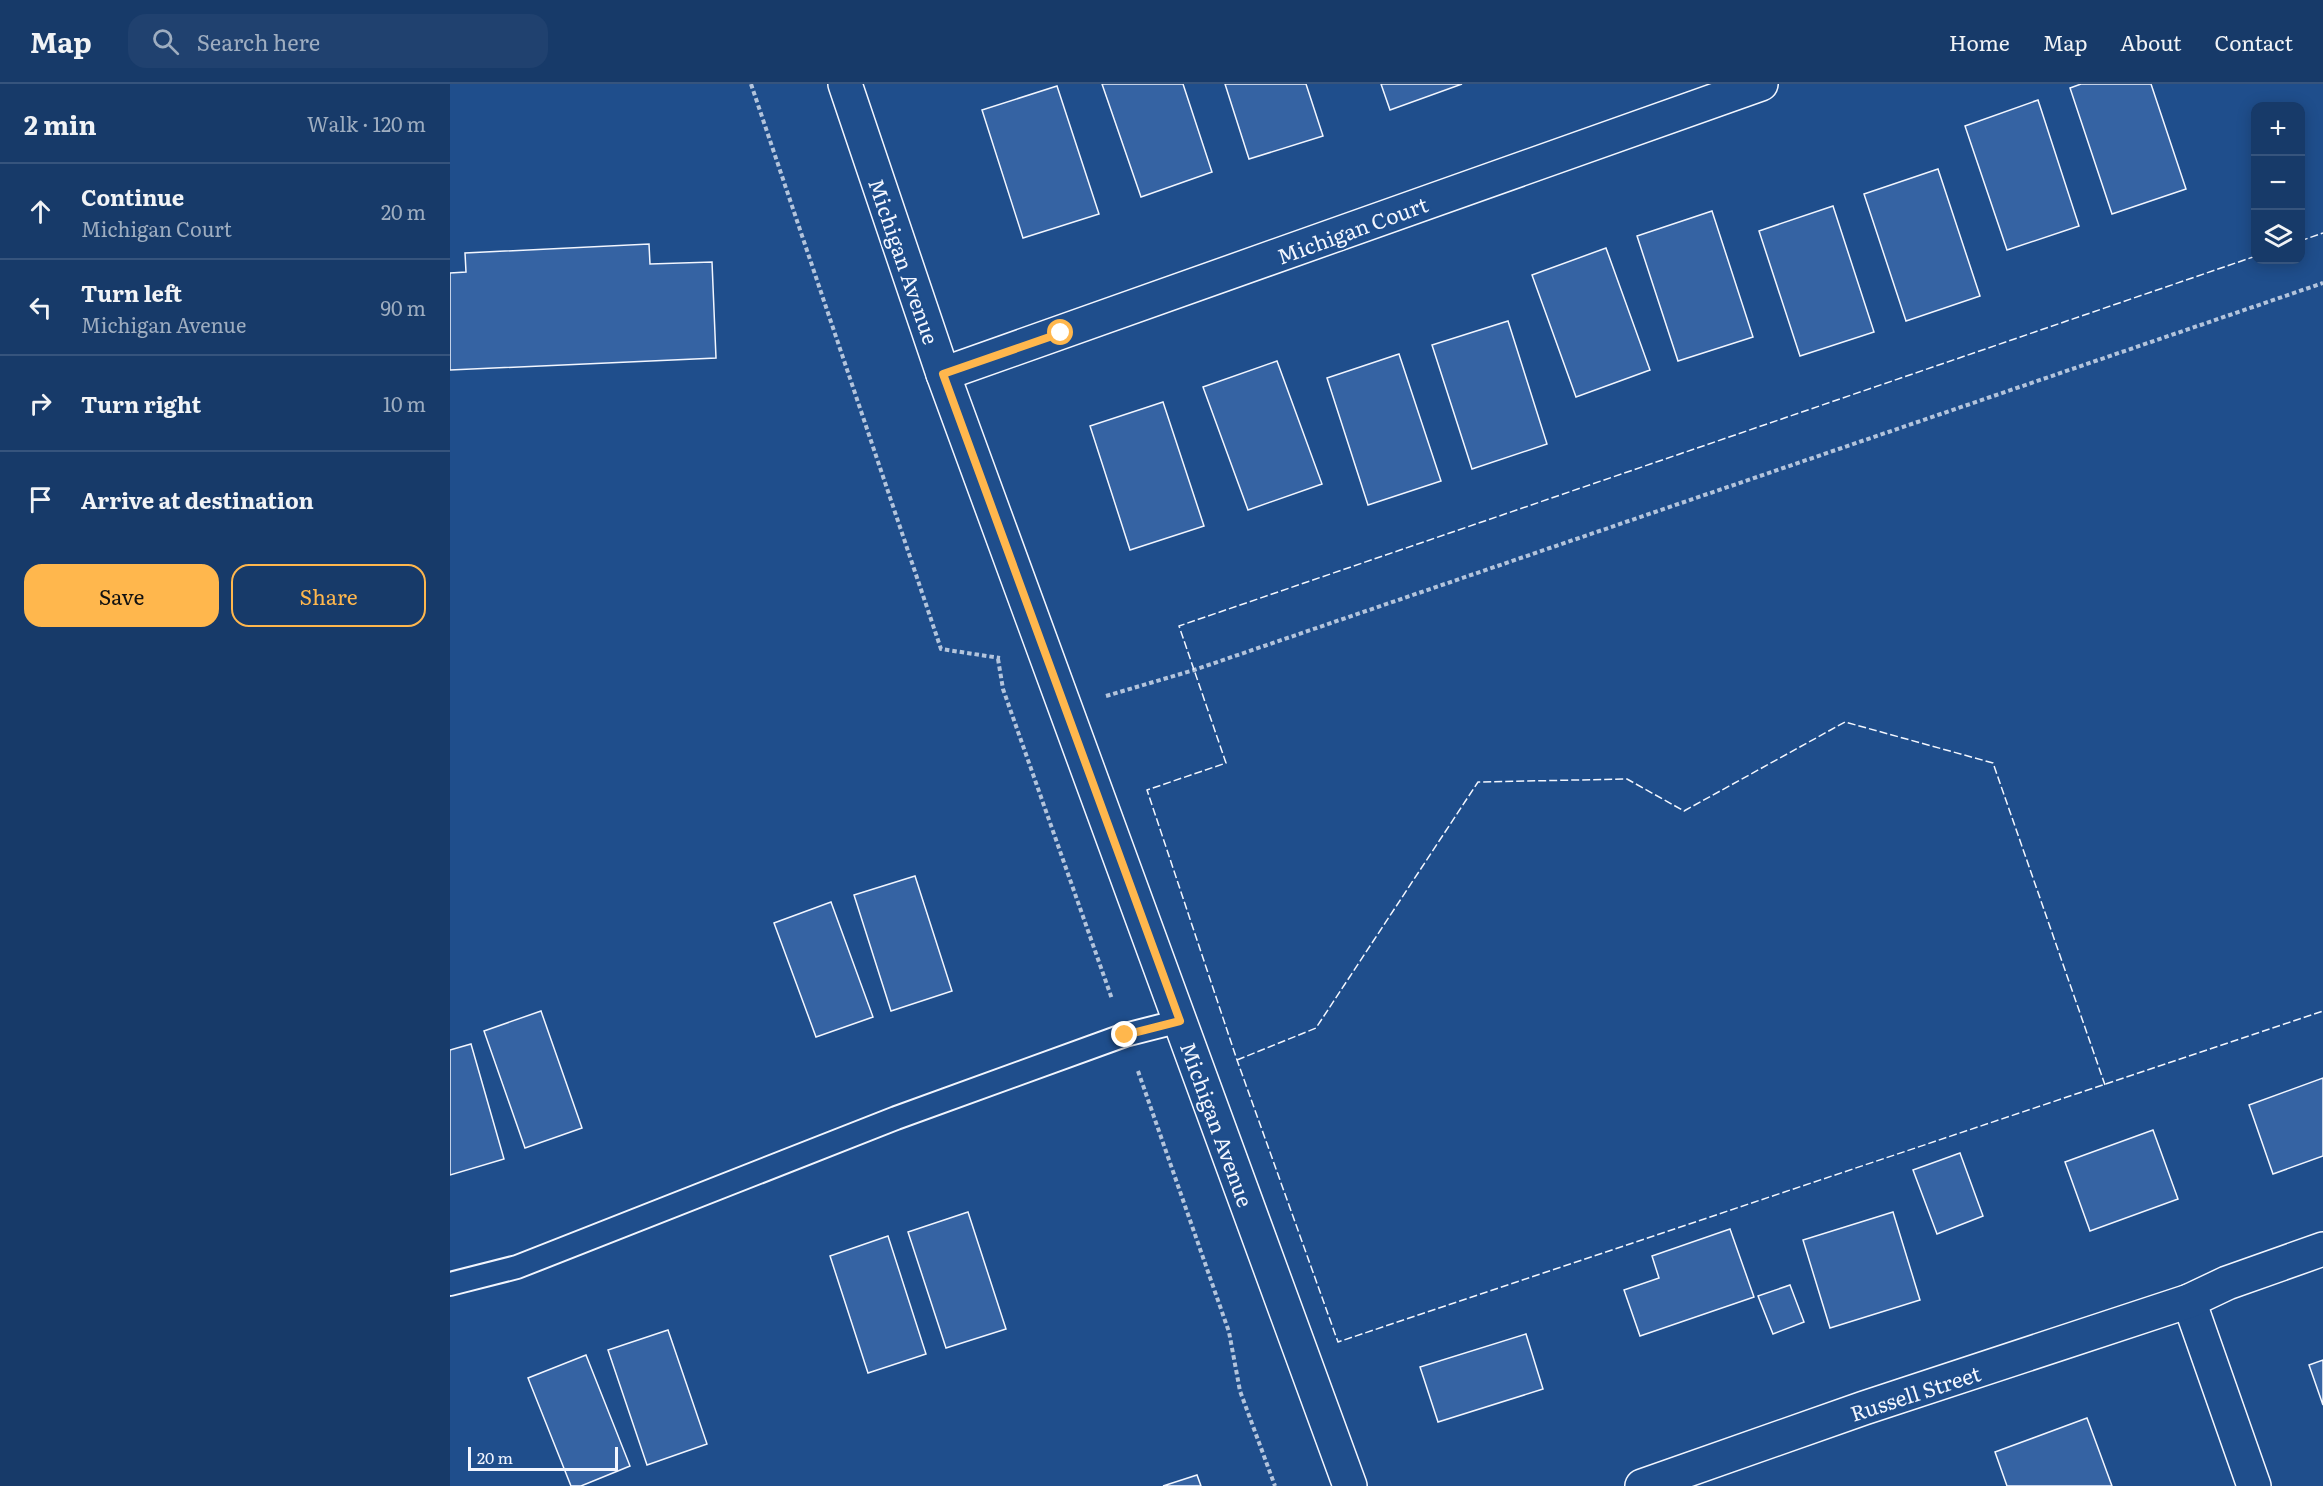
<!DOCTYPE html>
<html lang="en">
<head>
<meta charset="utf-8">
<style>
  :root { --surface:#173a69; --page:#20416f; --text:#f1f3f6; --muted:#9eadc0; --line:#36547d; --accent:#ffb74d }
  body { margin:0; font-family:Literata,serif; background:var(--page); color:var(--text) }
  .controls { position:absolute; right:18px; top:18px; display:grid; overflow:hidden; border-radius:12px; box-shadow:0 3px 15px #0003 }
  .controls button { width:54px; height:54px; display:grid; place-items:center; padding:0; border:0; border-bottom:2px solid var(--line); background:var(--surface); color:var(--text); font:30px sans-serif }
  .scale { position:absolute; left:18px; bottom:15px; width:150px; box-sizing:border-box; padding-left:6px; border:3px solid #f2f6ff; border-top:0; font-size:16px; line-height:21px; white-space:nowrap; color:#f2f6ff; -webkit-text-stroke:4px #1f4e8c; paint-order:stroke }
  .stop { position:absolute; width:18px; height:18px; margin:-14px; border:4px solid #ffb74d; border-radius:50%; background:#fff }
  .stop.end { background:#ffb74d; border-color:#fff; box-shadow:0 2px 6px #0008 }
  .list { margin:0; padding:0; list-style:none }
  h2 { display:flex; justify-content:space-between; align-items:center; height:78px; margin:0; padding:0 24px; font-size:26px }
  h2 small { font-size:20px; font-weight:400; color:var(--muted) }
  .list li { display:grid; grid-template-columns:39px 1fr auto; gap:18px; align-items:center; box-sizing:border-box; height:96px; padding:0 24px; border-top:2px solid var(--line) }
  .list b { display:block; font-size:22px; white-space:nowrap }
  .list p { margin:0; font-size:20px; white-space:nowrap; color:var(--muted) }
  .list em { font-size:20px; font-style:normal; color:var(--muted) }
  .actions { display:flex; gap:12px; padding:18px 24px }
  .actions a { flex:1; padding:14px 0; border:2px solid var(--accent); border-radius:18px; text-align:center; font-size:21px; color:var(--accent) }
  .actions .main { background:var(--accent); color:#111 }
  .icon { flex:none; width:33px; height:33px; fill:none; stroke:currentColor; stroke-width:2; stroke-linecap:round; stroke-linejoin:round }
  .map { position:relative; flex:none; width:1873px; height:1402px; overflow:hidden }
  header { display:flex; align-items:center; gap:36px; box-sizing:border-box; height:84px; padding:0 30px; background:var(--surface); border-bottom:2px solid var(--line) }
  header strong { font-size:28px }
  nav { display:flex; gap:33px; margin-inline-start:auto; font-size:21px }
  .search { width:420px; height:54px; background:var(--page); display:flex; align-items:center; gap:15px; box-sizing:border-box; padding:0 21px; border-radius:18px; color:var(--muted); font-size:22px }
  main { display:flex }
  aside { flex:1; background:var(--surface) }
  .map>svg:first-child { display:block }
  .building { fill:#3563a3; stroke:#f2f6ff; stroke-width:1.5 }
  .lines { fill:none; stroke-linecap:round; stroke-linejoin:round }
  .service-casing { stroke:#f2f6ff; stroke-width:26 }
  .minor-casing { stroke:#f2f6ff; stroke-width:36 }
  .tertiary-casing { stroke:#f2f6ff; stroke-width:36 }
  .path { stroke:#b3c4dc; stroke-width:4; stroke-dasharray:4.5 3; stroke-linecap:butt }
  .service { stroke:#1f4e8c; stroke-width:22 }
  .minor { stroke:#1f4e8c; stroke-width:33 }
  .tertiary { stroke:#1f4e8c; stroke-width:33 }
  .fence { stroke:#f2f6ff; stroke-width:1.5; stroke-dasharray:8 3; stroke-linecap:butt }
  .route { stroke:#ffb74d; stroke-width:8 }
  .labels { text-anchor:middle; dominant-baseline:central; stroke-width:4.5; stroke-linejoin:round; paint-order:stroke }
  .street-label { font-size:21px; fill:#f2f6ff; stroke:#1f4e8c }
</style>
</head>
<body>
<header>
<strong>Map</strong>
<div class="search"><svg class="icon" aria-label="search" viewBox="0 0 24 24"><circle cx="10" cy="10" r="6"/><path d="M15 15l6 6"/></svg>Search here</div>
<nav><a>Home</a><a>Map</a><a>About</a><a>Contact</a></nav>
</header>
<main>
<aside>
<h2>2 min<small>Walk · 120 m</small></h2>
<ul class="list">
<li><svg class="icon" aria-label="ahead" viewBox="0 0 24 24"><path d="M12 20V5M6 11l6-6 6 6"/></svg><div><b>Continue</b><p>Michigan Court</p></div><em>20 m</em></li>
<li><svg class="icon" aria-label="left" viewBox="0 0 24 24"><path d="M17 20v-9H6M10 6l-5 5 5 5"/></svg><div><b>Turn left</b><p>Michigan Avenue</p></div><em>90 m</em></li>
<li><svg class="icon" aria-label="right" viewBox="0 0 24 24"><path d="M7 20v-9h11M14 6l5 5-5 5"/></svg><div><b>Turn right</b></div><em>10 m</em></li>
<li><svg class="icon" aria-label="arrive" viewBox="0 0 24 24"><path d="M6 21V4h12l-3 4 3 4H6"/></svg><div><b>Arrive at destination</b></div></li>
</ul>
<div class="actions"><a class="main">Save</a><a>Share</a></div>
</aside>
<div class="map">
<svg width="1873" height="1402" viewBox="0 0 1873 1402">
  <rect width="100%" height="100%" fill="#1f4e8c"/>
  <!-- building -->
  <g class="building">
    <polygon points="652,0 733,0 762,88 691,113"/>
    <polygon points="775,0 856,0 873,52 799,75"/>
    <polygon points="931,0 1012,0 940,26"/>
    <polygon points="1631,0 1701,0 1736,105 1662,130 1620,4"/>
    <polygon points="607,2 649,130 573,154 532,26"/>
    <polygon points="1588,16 1629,142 1557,166 1515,42"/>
    <polygon points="1488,85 1530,212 1456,237 1414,110"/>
    <polygon points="1383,122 1424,248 1350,272 1309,147"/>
    <polygon points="1262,127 1303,253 1228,277 1187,152"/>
    <polygon points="199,160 200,180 262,178 266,274 0,286 0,189 16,188 15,169"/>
    <polygon points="1156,164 1200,286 1126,313 1082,191"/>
    <polygon points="1058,237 1097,360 1022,385 982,261"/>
    <polygon points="949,270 991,397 918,421 877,294"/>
    <polygon points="827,277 872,400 798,426 753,303"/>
    <polygon points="713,318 754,442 680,466 640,342"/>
    <polygon points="465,792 502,907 441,927 404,811"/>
    <polygon points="381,818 423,933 366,953 324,839"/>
    <polygon points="91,927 132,1044 75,1064 34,947"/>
    <polygon points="21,960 54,1075 0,1091 0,966"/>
    <polygon points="1873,994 1873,1072 1823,1090 1799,1021"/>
    <polygon points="1703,1046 1728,1115 1640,1147 1615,1078"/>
    <polygon points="1510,1069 1533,1132 1487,1150 1463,1086"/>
    <polygon points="518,1128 556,1245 496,1264 458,1148"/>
    <polygon points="1443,1128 1470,1216 1380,1244 1353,1156"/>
    <polygon points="1280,1145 1304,1213 1190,1252 1174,1206 1209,1194 1202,1172"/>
    <polygon points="438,1152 476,1270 418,1289 380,1172"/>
    <polygon points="1340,1201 1354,1238 1323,1250 1308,1212"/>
    <polygon points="218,1246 257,1360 197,1381 158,1266"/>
    <polygon points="1076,1250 1093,1305 988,1338 970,1283"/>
    <polygon points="136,1271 180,1382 131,1402 121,1402 78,1294"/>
    <polygon points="1873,1276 1873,1321 1859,1281"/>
    <polygon points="1637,1334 1662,1402 1557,1402 1545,1368"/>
    <polygon points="747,1391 751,1402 713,1402"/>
  </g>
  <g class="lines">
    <!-- service casing -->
    <g class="service-casing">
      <polyline id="service" points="0,1200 67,1183 446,1034 675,951 730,937"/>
    </g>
    <!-- minor casing -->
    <g class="minor-casing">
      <g id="minor">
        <polyline points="493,290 1311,0"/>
        <polyline points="1739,1217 1804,1402"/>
        <polyline points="1192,1402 1414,1324 1739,1217 1777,1199 1873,1165"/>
      </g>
    </g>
    <!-- tertiary casing -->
    <g class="tertiary-casing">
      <polyline id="tertiary" points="395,0 493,290 900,1402"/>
    </g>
    <!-- path -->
    <g class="path">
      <polyline points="301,0 491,565 550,574"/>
      <polyline points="548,575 553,605 662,915"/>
      <polyline points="656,612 744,586 1873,199"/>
      <polyline points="688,987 779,1248 790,1307 825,1402"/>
    </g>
    <!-- service -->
    <use href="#service" class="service"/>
    <!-- minor -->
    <use href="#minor" class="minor"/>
    <!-- tertiary -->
    <use href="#tertiary" class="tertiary"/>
    <!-- fence -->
    <g class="fence">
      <polyline points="1850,157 1873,149"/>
      <polyline points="1806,172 729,542 776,679 697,706 787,976 888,1258 1873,927"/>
      <polyline points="787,976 866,944 1028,698 1177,695 1234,727 1395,638 1543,679 1655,1001"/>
    </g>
  </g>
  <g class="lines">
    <!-- route -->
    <polyline class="route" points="611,249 493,290 730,937 675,951"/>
  </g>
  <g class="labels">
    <!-- street labels -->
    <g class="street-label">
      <text transform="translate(902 145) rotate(-20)">Michigan Court</text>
      <text transform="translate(455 177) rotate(71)">Michigan Avenue</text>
      <text transform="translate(768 1040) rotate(70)">Michigan Avenue</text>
      <text transform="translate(1465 1308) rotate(-18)">Russell Street</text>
    </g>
  </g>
</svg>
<div class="controls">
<button>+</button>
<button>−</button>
<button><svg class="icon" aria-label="layers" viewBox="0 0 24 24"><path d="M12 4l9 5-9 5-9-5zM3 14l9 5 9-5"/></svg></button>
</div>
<div class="scale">20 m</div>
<div class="stop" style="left:611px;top:249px"></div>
<div class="stop end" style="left:675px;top:951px"></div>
</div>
</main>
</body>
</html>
